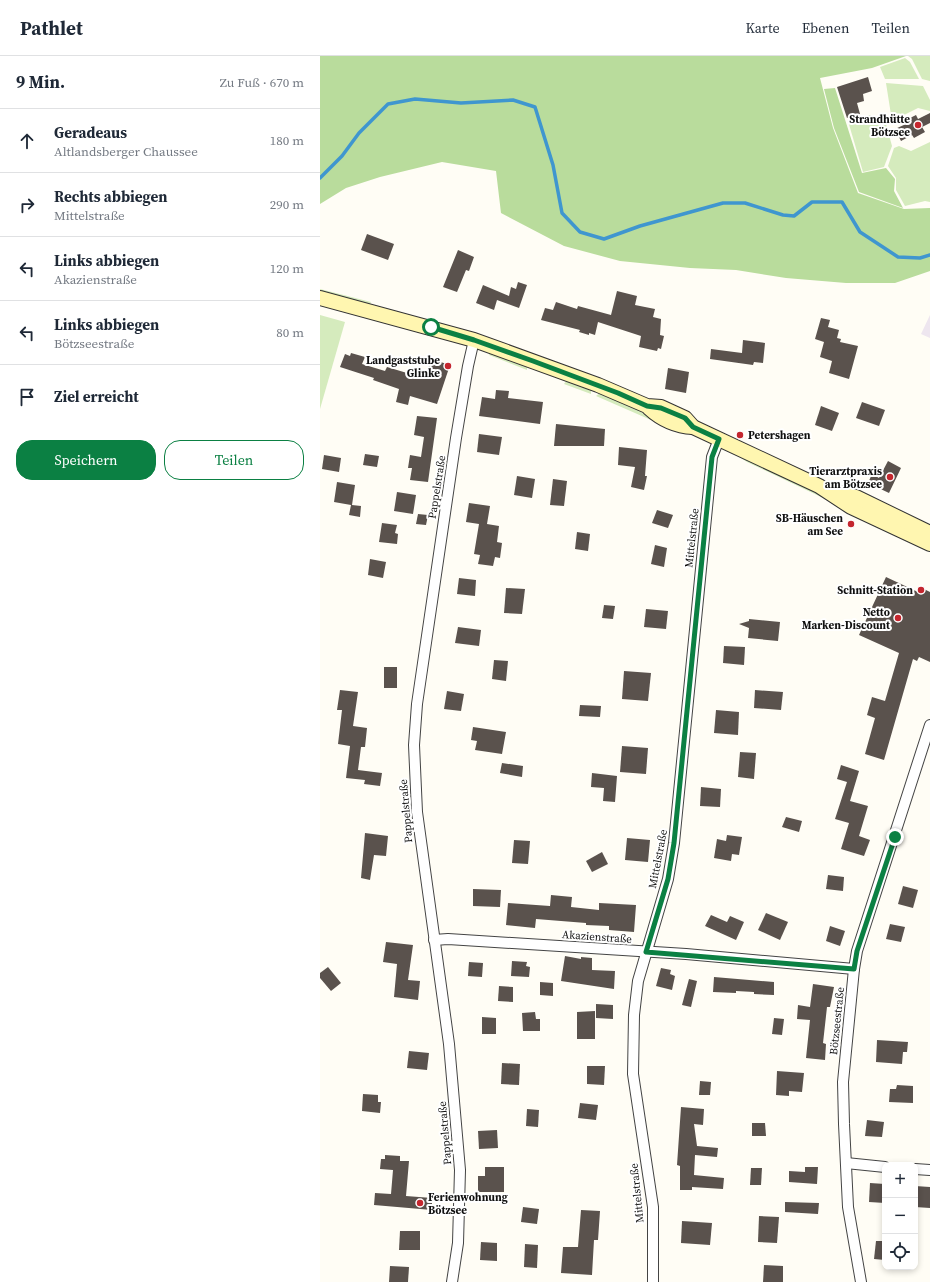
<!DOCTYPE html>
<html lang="de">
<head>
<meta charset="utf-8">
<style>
  :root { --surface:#fff; --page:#f2f2f3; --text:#1f2937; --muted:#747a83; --line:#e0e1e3; --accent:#0b8043 }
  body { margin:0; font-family:"Source Serif 4",serif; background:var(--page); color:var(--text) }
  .controls { position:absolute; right:12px; bottom:12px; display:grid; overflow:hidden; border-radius:8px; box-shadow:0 2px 6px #0003 }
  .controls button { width:36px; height:36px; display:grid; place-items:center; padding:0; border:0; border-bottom:1px solid var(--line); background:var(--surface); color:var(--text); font:20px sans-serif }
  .stop { position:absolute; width:12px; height:12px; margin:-9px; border:3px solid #0b8043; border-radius:50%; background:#fff }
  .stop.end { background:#0b8043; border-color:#fff; box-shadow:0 1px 4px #0008 }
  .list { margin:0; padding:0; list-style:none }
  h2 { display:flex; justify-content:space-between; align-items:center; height:52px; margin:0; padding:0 16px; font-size:17px }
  h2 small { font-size:13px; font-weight:400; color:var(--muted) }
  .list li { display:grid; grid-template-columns:26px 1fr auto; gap:12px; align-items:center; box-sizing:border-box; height:64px; padding:0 16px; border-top:1px solid var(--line) }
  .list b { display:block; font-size:15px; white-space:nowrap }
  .list p { margin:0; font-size:13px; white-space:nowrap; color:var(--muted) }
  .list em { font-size:13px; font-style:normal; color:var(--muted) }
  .actions { display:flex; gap:8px; padding:12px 16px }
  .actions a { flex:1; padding:9px 0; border:1px solid var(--accent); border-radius:16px; text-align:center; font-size:14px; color:var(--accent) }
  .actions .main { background:var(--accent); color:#fff }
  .icon { flex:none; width:22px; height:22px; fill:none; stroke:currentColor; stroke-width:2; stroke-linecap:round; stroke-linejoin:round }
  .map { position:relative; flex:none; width:610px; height:1226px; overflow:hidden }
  header { display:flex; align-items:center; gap:24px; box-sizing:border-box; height:56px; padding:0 20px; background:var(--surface); border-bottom:1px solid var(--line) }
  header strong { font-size:19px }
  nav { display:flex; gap:22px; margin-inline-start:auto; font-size:14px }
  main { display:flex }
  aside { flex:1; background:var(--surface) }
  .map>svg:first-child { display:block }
  .industrial { fill:#eee6ef }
  .green { fill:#d5ebbd }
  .forest { fill:#b9dc9c }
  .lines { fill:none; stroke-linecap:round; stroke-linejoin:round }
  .stream { stroke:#3f96cf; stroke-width:3.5 }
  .building { fill:#5a524d }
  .minor-casing { stroke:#444; stroke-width:12 }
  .secondary-casing { stroke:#333; stroke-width:16 }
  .minor { stroke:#fff; stroke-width:10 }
  .secondary { stroke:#fff6b0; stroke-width:14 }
  .route { stroke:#0b8043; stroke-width:5 }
  .poi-dot { fill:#c4262e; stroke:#fff; stroke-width:1.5 }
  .labels { text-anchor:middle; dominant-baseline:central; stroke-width:4; stroke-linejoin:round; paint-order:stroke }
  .poi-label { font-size:11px; font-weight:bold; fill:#111; stroke:#fff; text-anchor:end }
  .street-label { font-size:11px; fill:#111; stroke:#fff }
</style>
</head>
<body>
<header>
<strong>Pathlet</strong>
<nav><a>Karte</a><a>Ebenen</a><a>Teilen</a></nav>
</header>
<main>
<aside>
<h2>9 Min.<small>Zu Fuß · 670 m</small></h2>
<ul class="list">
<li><svg class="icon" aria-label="ahead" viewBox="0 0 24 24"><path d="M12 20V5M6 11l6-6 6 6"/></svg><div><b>Geradeaus</b><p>Altlandsberger Chaussee</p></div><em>180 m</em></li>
<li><svg class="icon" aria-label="right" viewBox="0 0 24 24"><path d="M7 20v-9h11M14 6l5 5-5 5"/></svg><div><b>Rechts abbiegen</b><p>Mittelstraße</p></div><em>290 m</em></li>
<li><svg class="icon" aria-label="left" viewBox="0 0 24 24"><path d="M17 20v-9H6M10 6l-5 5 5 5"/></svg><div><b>Links abbiegen</b><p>Akazienstraße</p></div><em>120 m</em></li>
<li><svg class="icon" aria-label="left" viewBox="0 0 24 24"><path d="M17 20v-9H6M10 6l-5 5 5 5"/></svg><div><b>Links abbiegen</b><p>Bötzseestraße</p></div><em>80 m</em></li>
<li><svg class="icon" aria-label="arrive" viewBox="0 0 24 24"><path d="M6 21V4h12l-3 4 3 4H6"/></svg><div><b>Ziel erreicht</b></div></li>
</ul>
<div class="actions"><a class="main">Speichern</a><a>Teilen</a></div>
</aside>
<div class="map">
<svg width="610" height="1226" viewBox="0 0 610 1226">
  <rect width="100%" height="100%" fill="#fffdf5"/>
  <!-- industrial -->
  <polygon class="industrial" points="610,259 610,282 601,278"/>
  <!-- green -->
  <g class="green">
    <polygon points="588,0 610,0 610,25 602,23 592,3"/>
    <polygon points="585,2 590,6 599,23 565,23 560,11"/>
    <polygon points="566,27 603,30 610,44 610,55 598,52 572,65"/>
    <polygon points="550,59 566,68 572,90 564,111 543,116 528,65"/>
    <polygon points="610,86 610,146 605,145 585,150 576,134 576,122 568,110 574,92 579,90 591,95"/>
    <polygon points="0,233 51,246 50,248 0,235"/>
    <polygon points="0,259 25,266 0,353"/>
    <polygon points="170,297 207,309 207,314 169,299"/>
    <polygon points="247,324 271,333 271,338 244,328"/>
    <polygon points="280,337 317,353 332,362 331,364 276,340"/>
    <polygon points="418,399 509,443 520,450 427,406 418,400"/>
  </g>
  <!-- forest -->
  <g class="forest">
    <polygon points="0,0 586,0 552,12 500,22 513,72 538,137 584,153 610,152 610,215 575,227 526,227 466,222 416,214 370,212 300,205 244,190 181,157 176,115 122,106 60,121 26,132 0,148"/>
    <polygon points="515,32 542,117 566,112 575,123 574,135 583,152 539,136 514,72 504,33"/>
  </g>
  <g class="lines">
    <!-- stream -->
    <polyline class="stream" points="0,122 22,100 39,77 68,48 95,43 141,47 193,44 215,51 233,109 242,157 260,176 284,183 320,170 403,147 425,147 463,159 474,160 492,146 522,146 540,176 578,201 600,202 610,199"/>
  </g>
  <!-- building -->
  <g class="building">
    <polygon points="548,21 552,35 543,38 544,45 537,47 540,58 527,62 517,31"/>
    <polygon points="610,57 610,67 602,71 605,76 594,82 592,79 581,85 575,73 586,68 584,65 596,59 598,63"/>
    <polygon points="47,178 74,188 68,204 41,194"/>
    <polygon points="138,194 154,201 149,215 146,214 137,236 123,231"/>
    <polygon points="198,226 207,229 199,252 177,244 174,254 156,247 163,229 189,240 191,231 196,233"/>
    <polygon points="297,235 317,240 315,249 335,253 333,261 341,263 340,279 344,280 341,293 338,292 337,295 319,291 321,280 278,266 275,279 269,277 269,279 259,276 260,274 221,264 225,252 233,254 236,246 257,253 258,250 291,259"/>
    <polygon points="501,262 510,264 508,271 519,274 517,282 521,283 520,286 538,290 529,323 509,317 512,305 500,301 504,286 495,283"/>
    <polygon points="423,284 445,287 443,307 434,306 433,309 390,303 391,293 422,297"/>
    <polygon points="31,297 45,301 42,308 65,315 67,311 97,320 99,314 107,317 111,303 130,309 117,348 90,340 88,349 76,346 79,333 53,324 54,322 20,311 25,298 30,300"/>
    <polygon points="348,312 369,316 366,337 345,333"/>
    <polygon points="176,334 189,335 188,342 223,346 220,368 159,360 162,341 175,343"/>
    <polygon points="542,346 565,354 559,370 536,362"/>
    <polygon points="501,350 519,357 512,375 495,369"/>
    <polygon points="97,360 117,362 108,426 90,424 92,412 88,412 90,399 101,401 104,381 94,379"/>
    <polygon points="236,368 285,373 284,390 234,390"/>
    <polygon points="159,378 182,381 179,399 157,396"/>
    <polygon points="299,391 327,394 325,420 327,420 324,434 311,431 315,411 298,409"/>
    <polygon points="45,398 59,400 57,411 43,409"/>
    <polygon points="4,399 21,402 19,416 2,413"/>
    <polygon points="568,405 581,412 569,437 548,427 552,418 559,422"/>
    <polygon points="197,420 215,423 212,442 194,439"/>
    <polygon points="233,423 247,425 244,450 230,449"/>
    <polygon points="17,426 35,429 32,449 41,450 40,461 29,459 31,449 14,446"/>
    <polygon points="77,436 96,439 93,458 74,455"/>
    <polygon points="149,447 170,450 167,468 179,470 177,486 182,487 180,502 175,501 173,510 158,508 160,499 154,498 159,468 146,466"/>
    <polygon points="337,454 353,459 348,472 332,467"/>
    <polygon points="98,458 108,459 106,469 96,468"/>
    <polygon points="62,467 77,469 75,477 78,478 77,488 59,486"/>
    <polygon points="257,476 270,478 268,495 255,493"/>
    <polygon points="335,489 347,492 344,511 331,508"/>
    <polygon points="50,503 66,506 63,522 48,519"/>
    <polygon points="566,521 598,536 600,531 610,536 610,606 599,601 597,605 593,603 564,704 545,698 555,662 547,659 552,641 565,645 579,597 539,579"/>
    <polygon points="139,522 156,524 155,540 137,538"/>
    <polygon points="186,532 205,533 202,558 184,557"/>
    <polygon points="284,549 295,550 293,563 282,562"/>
    <polygon points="326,553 348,555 346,573 324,571"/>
    <polygon points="429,563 460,566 458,585 428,582 429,572 419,568 429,565"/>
    <polygon points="138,571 161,574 159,590 135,587"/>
    <polygon points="404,590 425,591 424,609 403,607"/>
    <polygon points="174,604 188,605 186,625 172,623"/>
    <rect x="64" y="611" width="13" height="21"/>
    <polygon points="304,615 331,617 328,645 302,643"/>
    <polygon points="20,634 38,636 33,670 47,672 45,691 41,691 38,714 62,717 60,730 44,728 45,724 26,722 30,690 18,688 22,654 17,654"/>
    <polygon points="435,634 463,636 461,654 434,652"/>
    <polygon points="127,635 144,638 141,655 124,653"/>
    <polygon points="260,649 281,650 280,661 259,660"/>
    <polygon points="396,654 419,656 418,679 394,677"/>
    <polygon points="153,671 186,676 182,698 155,694 157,685 151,684"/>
    <polygon points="302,690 328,692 326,718 300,716"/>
    <polygon points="420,696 436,697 434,723 418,721"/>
    <polygon points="182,707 203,710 202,721 180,717"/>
    <polygon points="521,709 539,715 530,745 548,750 539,780 550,784 544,800 521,793 529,767 515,763 527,726 517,723"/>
    <polygon points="272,717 297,720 295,746 283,745 284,732 271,731"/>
    <polygon points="381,731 401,733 400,751 380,750"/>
    <polygon points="466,761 482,765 479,776 462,771"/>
    <polygon points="45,777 68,780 66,800 54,799 50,824 41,822"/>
    <polygon points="407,779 422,781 419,799 412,798 411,805 394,802 397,783 406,785"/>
    <polygon points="307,782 330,784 328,806 305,804"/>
    <polygon points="194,784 210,785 208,808 192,807"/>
    <polygon points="282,796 288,808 272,816 266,805"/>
    <polygon points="508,819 524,821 523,835 506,833"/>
    <polygon points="583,830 598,834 593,852 578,848"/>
    <polygon points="153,833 181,834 180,851 153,850"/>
    <polygon points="231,839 252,841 251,851 279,854 279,847 316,849 314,876 289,874 289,870 266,869 266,867 216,863 215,872 186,869 188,847 230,850"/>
    <polygon points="446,857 468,866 460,884 438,874"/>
    <polygon points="391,859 407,866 410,860 424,866 416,884 385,870"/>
    <polygon points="570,868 585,871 581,886 566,883"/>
    <polygon points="510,870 525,875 520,890 506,885"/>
    <polygon points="66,886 93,889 88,924 100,925 98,944 74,941 77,908 63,906"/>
    <polygon points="245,900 261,903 261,901 272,902 272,914 295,915 294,933 241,925"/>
    <polygon points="192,905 207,906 206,910 210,911 209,921 191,920"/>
    <polygon points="149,906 163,907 162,921 148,920"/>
    <polygon points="8,911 21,927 11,935 0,922 0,917"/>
    <polygon points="341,912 351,914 350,918 355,920 352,934 336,930"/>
    <polygon points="394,921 454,926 454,939 434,938 434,936 416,935 416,937 393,936"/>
    <polygon points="369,923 377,925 371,951 362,949"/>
    <polygon points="220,926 233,927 233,940 220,939"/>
    <polygon points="493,928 514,931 510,951 507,951 503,987 506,988 505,1004 486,1002 490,964 477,963 478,949 490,951"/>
    <polygon points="179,930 193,931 193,946 178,945"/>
    <polygon points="276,948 293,949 293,963 276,962"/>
    <polygon points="275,955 275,983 257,983 257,956"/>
    <polygon points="215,956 216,963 220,963 220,975 203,975 202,957"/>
    <polygon points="162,961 176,962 176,978 162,978"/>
    <polygon points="454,962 464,963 462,979 452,978"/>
    <polygon points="557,984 588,986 587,996 583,996 582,1008 556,1006"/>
    <polygon points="89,995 109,997 107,1014 87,1012"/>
    <polygon points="182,1007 200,1008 199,1029 181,1028"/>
    <polygon points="267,1010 285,1010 284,1029 267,1028"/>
    <polygon points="457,1015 484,1017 482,1036 469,1035 469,1040 456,1039"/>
    <polygon points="380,1025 391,1026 390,1039 379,1039"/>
    <polygon points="577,1029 593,1030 593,1047 569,1046 570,1033 576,1033"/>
    <polygon points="43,1038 58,1039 58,1046 61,1046 60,1057 42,1055"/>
    <polygon points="260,1047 278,1049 276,1064 258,1062"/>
    <polygon points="361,1051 384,1053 383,1069 374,1068 377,1090 398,1092 397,1101 375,1099 374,1119 404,1122 403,1133 372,1131 372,1134 360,1134 360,1110 357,1109"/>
    <polygon points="207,1053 219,1054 218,1071 206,1070"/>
    <polygon points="547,1064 564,1066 562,1081 545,1080"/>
    <polygon points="432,1067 445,1067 446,1080 432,1080"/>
    <polygon points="177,1074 178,1092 159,1093 158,1075"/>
    <polygon points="65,1099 80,1100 80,1105 89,1105 86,1140 112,1142 112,1154 54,1149 55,1137 71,1138 73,1114 60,1113 61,1103 65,1103"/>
    <polygon points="165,1111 184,1111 184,1136 158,1136 158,1120 165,1120"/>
    <polygon points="485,1111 498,1111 497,1128 469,1126 469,1115 485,1116"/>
    <polygon points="431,1112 442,1112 441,1129 430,1129"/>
    <polygon points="550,1127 565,1128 565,1147 549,1146"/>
    <polygon points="595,1130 610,1131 610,1152 595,1151"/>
    <polygon points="465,1146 499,1147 498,1158 465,1156"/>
    <polygon points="203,1151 219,1153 217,1168 201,1166"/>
    <polygon points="261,1154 280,1155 278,1184 274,1184 272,1219 241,1217 243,1191 258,1191"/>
    <polygon points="439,1160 459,1161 457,1187 438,1186"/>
    <polygon points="362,1165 392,1167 390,1189 361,1187"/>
    <polygon points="80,1175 100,1175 100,1194 79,1194"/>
    <polygon points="556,1185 565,1185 565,1204 554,1203"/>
    <polygon points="161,1186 177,1187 177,1205 160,1204"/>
    <polygon points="205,1188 218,1189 217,1212 204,1211"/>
    <polygon points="444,1209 463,1210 463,1226 443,1226"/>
    <polygon points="70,1210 89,1211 88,1226 69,1226"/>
  </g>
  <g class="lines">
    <!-- minor casing -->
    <g class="minor-casing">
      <g id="minor">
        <polyline points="114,884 128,883 366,898 534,913"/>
        <polyline points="526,1107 565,1111"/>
        <polyline points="595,1113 610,1114"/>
        <polyline points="132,1226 138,1187 140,1114 129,988 97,756 94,689 97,648 136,382 148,310 154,284"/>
        <polyline points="333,1226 333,1151 313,1018 314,959 318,925 348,823 354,787 392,401 399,383"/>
        <polyline points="541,1226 528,1151 524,1068 523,1026 534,913 537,895 610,669"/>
      </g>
    </g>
    <!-- secondary casing -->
    <g class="secondary-casing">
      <g id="secondary">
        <polyline points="0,242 154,284 278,329 327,350 341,351 365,362 373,371 499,430 531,451 610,488"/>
        <path d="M 329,352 C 342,364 355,370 373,371"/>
        <polyline points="517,436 536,441 610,477"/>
      </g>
    </g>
    <!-- minor -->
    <use href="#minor" class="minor"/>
    <!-- secondary -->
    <use href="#secondary" class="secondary"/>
  </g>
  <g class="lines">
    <!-- route -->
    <polyline class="route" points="111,271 154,284 213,305 298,337 327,350 341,352 365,362 373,371 399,383 392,401 354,787 348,823 326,896 534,913 537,895 575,781"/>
  </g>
  <!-- markers -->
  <g class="poi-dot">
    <circle cx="598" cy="69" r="4"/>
    <circle cx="128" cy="310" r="4"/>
    <circle cx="420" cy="379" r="4"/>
    <circle cx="570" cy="421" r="4"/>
    <circle cx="531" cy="468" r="4"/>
    <circle cx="601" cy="534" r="4"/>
    <circle cx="578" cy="562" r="4"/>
    <circle cx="100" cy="1147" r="4"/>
  </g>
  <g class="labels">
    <!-- poi labels -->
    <g class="poi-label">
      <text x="590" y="63">Strandhütte<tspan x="590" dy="13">Bötzsee</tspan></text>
      <text x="120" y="304">Landgaststube<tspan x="120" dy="13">Glinke</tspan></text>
      <text x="428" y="379" text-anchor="start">Petershagen</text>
      <text x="562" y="415">Tierarztpraxis<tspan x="562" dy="13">am Bötzsee</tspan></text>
      <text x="523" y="462">SB-Häuschen<tspan x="523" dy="13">am See</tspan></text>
      <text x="593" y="534">Schnitt-Station</text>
      <text x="570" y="556">Netto<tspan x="570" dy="13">Marken-Discount</tspan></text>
      <text x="108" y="1141" text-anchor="start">Ferienwohnung<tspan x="108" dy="13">Bötzsee</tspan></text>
    </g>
    <!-- street labels -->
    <g class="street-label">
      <text transform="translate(117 431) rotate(-81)">Pappelstraße</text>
      <text transform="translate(372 482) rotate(-84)">Mittelstraße</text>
      <text transform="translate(86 755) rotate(-95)">Pappelstraße</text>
      <text transform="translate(338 803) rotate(-79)">Mittelstraße</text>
      <text transform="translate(277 881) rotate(4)">Akazienstraße</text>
      <text transform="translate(517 965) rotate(-84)">Bötzseestraße</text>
      <text transform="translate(125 1077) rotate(-95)">Pappelstraße</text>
      <text transform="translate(317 1137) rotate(-96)">Mittelstraße</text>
    </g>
  </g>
</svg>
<div class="controls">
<button>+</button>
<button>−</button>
<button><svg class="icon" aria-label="locate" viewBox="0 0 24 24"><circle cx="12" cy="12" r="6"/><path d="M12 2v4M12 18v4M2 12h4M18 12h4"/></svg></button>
</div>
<div class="stop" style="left:111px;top:271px"></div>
<div class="stop end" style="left:575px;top:781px"></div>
</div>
</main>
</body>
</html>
